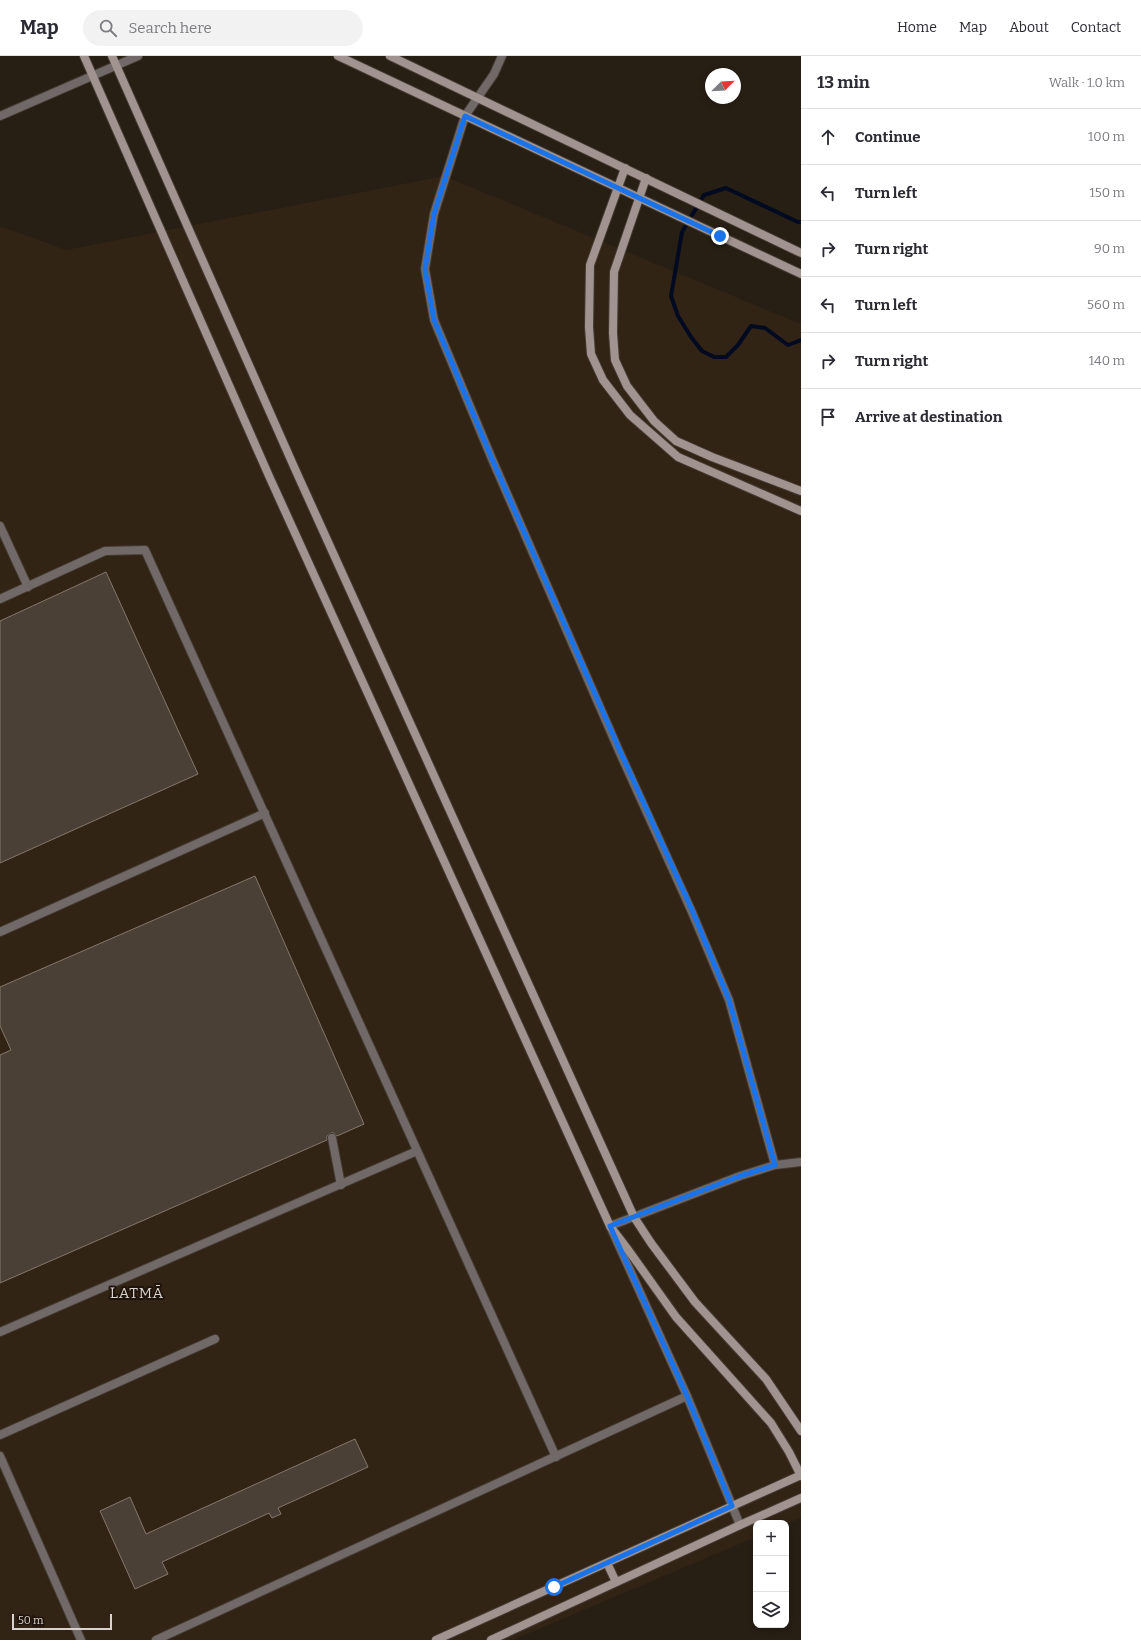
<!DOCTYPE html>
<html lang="en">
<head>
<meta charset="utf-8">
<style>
  :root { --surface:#fff; --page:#f2f2f3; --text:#2b2b33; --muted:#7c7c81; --line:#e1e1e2 }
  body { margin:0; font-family:Bitter,serif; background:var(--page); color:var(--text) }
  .controls { position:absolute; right:12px; bottom:12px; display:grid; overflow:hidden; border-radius:8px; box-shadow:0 2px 6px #0003 }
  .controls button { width:36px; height:36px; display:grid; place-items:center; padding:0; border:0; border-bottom:1px solid var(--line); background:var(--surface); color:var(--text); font:20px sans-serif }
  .compass { position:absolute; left:705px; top:12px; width:36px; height:36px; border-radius:50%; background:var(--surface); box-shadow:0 2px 6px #0003; rotate:66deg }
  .scale { position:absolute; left:12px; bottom:10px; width:100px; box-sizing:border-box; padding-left:4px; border:2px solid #dad3cd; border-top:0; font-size:11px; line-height:14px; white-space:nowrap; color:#dad3cd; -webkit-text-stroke:3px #1e140b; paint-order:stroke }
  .stop { position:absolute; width:12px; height:12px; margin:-9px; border:3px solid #1a73e8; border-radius:50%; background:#fff }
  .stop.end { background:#1a73e8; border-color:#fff; box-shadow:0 1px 4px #0008 }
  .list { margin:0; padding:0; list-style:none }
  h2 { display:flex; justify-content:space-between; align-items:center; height:52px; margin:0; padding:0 16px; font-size:17px }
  h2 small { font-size:13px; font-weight:400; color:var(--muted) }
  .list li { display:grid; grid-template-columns:26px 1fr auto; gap:12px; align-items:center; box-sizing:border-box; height:56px; padding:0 16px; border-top:1px solid var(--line) }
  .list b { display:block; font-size:15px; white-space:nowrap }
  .list em { font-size:13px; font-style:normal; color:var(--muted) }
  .icon { flex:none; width:22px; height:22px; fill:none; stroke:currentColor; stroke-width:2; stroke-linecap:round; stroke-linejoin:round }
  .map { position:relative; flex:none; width:801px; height:1584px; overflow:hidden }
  header { display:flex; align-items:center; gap:24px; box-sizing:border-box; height:56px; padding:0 20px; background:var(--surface); border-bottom:1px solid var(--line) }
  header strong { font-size:19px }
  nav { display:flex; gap:22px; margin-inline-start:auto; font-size:14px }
  .search { width:280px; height:36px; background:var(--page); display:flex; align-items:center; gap:10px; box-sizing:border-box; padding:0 14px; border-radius:22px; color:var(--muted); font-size:15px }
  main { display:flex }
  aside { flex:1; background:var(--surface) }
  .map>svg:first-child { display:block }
  .built { fill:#322415 }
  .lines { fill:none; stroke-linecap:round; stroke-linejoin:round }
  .stream { stroke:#020a21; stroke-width:4 }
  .building { fill:#4b4035; stroke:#84786c }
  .lane-casing { stroke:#443b32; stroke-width:10 }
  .street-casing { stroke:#443b32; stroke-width:10 }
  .secondary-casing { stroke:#443b32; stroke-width:10 }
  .lane { stroke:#716967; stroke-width:8 }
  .street { stroke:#716967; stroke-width:8 }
  .secondary { stroke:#a09390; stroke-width:8 }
  .route { stroke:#1a73e8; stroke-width:5 }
  .labels { text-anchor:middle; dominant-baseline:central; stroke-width:4; stroke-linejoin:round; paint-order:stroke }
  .neighbourhood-label { font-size:15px; letter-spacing:1px; fill:#dad3cd; stroke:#1e140b }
</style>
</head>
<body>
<header>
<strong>Map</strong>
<div class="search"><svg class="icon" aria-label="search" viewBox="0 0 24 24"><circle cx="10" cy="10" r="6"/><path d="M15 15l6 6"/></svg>Search here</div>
<nav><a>Home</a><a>Map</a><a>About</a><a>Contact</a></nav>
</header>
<main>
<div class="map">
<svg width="801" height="1584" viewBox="0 0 801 1584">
  <rect width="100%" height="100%" fill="#271e14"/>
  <!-- built -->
  <polygon class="built" points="444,120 801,268 801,1462 786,1468 756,1467 756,1481 513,1584 0,1584 0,170 66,194"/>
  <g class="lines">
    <!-- stream -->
    <polyline class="stream" points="801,166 798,166 726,132 704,139 682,176 671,240 678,260 691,281 702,295 714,301 726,301 738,289 751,270 765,272 788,289 801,284"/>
  </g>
  <!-- building -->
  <g class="building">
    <polygon points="106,516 198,718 0,807 0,565"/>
    <polygon points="255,820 364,1068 337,1080 334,1077 331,1077 327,1080 327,1084 0,1227 0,999 11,994 0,970 0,931"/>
    <polygon points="355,1383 368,1411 278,1452 281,1458 272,1462 269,1457 162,1506 168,1518 135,1533 100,1455 130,1441 146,1478"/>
  </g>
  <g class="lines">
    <!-- lane casing -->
    <g class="lane-casing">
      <g id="lane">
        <polyline points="0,60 138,0"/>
        <polyline points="465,60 434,158 425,213 434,264 492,403 619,695 691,854 729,944 775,1109"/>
        <polyline points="0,470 28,531"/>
        <polyline points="0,543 105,495 145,494 556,1401"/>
        <polyline points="0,876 265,757"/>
        <polyline points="332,1082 341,1129"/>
        <polyline points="0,1276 417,1095"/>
        <polyline points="0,1379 215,1283"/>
        <polyline points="0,1400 81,1584"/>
        <polyline points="740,1469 687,1340 610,1170 740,1120 775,1109 801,1106"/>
        <polyline points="156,1584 687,1340"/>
      </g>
    </g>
    <!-- street casing -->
    <g class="street-casing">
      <polyline id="street" points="465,60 494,18 502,0"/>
    </g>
    <!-- secondary casing -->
    <g class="secondary-casing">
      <g id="secondary">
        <polyline points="84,0 269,420 610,1170 629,1195 676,1261 771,1367 789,1396 801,1420"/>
        <polyline points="112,0 295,413 634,1161 651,1187 695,1246 766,1323 801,1375"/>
        <polyline points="338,0 801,218"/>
        <polyline points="390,0 801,197"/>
        <polyline points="625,112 590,209 589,271 591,298 603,324 630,359 678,401 801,455"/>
        <polyline points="646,122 614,216 613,277 615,304 627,330 654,365 676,385 712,401 801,435"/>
        <polyline points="607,1507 616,1526"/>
        <polyline points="436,1584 801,1419"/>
        <polyline points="491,1584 740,1469 801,1442"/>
      </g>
    </g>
    <!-- lane -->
    <use href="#lane" class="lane"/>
    <!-- street -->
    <use href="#street" class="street"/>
    <!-- secondary -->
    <use href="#secondary" class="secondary"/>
  </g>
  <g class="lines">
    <!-- route -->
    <polyline class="route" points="554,1531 732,1450 687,1340 610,1170 740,1120 775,1109 729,944 692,854 620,695 492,403 434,264 425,213 434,158 465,60 720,180"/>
  </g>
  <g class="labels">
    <!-- neighbourhood labels -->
    <g class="neighbourhood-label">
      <text x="137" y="1237">LATMĀ</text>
    </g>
  </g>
</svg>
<div class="controls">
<button>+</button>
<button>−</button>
<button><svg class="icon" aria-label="layers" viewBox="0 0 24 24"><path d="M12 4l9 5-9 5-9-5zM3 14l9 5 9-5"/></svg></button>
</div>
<svg class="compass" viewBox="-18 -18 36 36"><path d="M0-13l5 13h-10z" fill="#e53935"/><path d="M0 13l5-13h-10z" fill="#7c7c81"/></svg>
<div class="scale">50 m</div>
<div class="stop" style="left:554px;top:1531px"></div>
<div class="stop end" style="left:720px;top:180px"></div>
</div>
<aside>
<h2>13 min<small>Walk · 1.0 km</small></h2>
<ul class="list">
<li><svg class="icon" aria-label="ahead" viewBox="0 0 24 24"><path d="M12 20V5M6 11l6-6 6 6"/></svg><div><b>Continue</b></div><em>100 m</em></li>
<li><svg class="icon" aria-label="left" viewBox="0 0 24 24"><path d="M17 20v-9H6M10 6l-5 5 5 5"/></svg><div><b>Turn left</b></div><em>150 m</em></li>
<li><svg class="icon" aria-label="right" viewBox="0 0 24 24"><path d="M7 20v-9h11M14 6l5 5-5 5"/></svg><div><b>Turn right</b></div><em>90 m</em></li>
<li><svg class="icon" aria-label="left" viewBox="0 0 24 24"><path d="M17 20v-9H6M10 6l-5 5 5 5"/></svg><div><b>Turn left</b></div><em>560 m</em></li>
<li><svg class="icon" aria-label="right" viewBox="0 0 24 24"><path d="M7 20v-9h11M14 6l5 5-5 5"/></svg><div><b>Turn right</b></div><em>140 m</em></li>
<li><svg class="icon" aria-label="arrive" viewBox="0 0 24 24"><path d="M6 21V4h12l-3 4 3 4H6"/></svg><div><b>Arrive at destination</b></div></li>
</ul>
</aside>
</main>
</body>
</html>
